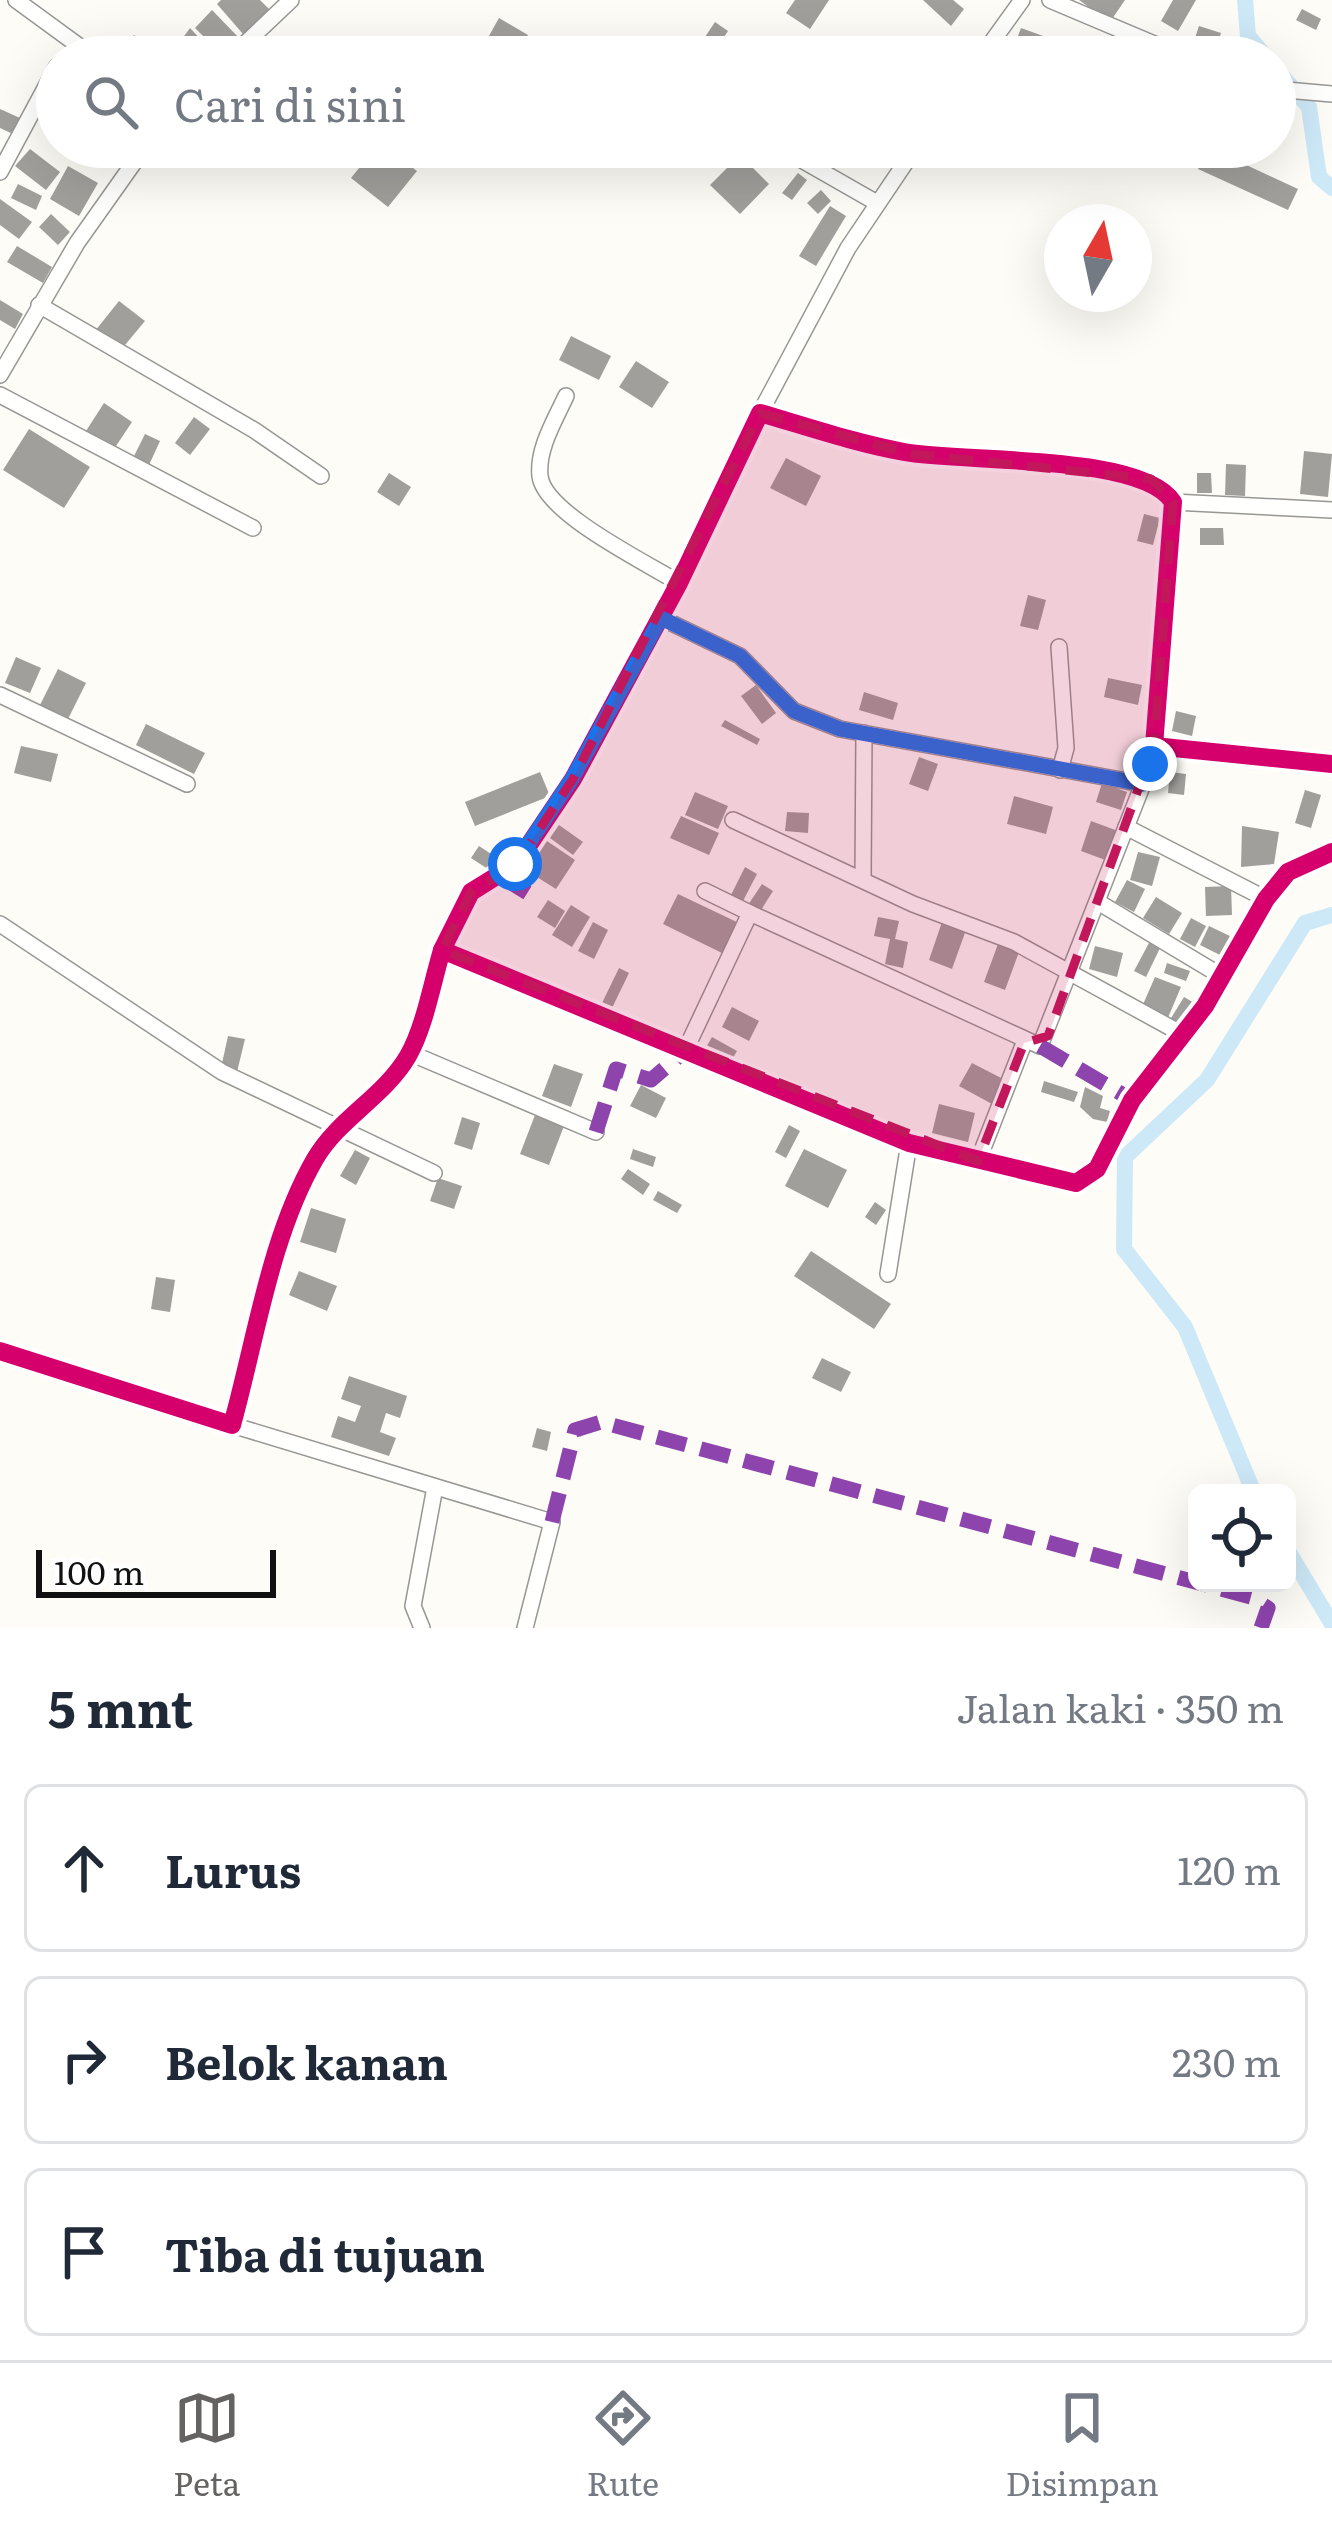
<!DOCTYPE html>
<html lang="id">
<head>
<meta charset="utf-8">
<style>
  :root { --surface:#fff; --page:#f2f2f3; --text:#1f2937; --muted:#747a83; --line:#e0e1e3; --accent:#646362 }
  body { margin:0; font-family:Literata,serif; background:var(--page); color:var(--text) }
  .controls { position:absolute; right:36px; bottom:36px; display:grid; overflow:hidden; border-radius:18px; box-shadow:0 12px 48px #0002 }
  .controls button { width:108px; height:108px; display:grid; place-items:center; padding:0; border:0; border-bottom:3px solid var(--line); background:var(--surface); color:var(--text); font:60px sans-serif }
  .compass { position:absolute; left:1044px; top:204px; width:108px; height:108px; border-radius:50%; background:var(--surface); box-shadow:0 12px 48px #0002; rotate:9deg }
  .scale { position:absolute; left:36px; bottom:30px; width:240px; box-sizing:border-box; padding-left:12px; border:6px solid #111; border-top:0; font-size:33px; line-height:42px; white-space:nowrap; color:#111; -webkit-text-stroke:9px #fff; paint-order:stroke }
  .stop { position:absolute; width:36px; height:36px; margin:-27px; border:9px solid #1a73e8; border-radius:50%; background:#fff }
  .stop.end { background:#1a73e8; border-color:#fff; box-shadow:0 3px 12px #0008 }
  .list { margin:0; padding:0; list-style:none }
  h2 { display:flex; justify-content:space-between; align-items:center; height:156px; margin:0; padding:0 48px; font-size:51px }
  h2 small { font-size:39px; font-weight:400; color:var(--muted) }
  .list li { display:grid; grid-template-columns:78px 1fr auto; gap:36px; align-items:center; box-sizing:border-box; height:168px; margin:0 24px 24px; padding:0 24px; border:3px solid var(--line); border-radius:18px }
  .list b { display:block; font-size:45px; white-space:nowrap }
  .list em { font-size:39px; font-style:normal; color:var(--muted) }
  .icon { flex:none; width:66px; height:66px; fill:none; stroke:currentColor; stroke-width:2; stroke-linecap:round; stroke-linejoin:round }
  .map { position:relative; flex:none; width:1332px; height:1628px; overflow:hidden }
  .search { position:absolute; background:var(--surface); box-shadow:0 12px 48px #0002; left:36px; right:36px; top:36px; height:132px; display:flex; align-items:center; gap:30px; box-sizing:border-box; padding:0 42px; border-radius:66px; color:var(--muted); font-size:45px }
  .sheet { height:732px; background:var(--surface) }
  nav { display:flex; justify-content:space-around; align-items:center; box-sizing:border-box; height:168px; border-top:3px solid var(--line); background:var(--surface); font-size:33px; color:var(--muted) }
  nav a { display:grid; justify-items:center; gap:6px }
  nav .on { color:var(--accent) }
  .map>svg:first-child { display:block }
  .lines { fill:none; stroke-linecap:round; stroke-linejoin:round }
  .canal { stroke:#cde8f7; stroke-width:16 }
  .building { fill:#a19f9c }
  .minor-casing { stroke:#979795; stroke-width:18 }
  .minor { stroke:#fffffe; stroke-width:15 }
  .quiet { stroke:#8e44ad; stroke-width:15; stroke-dasharray:30 15; stroke-linecap:butt }
  .cycleway-casing { stroke:#fff; stroke-width:26 }
  .cycleway { stroke:#d6006c; stroke-width:18 }
  .route { stroke:#1a73e8; stroke-width:15 }
  .marked { fill:#c2185b; fill-opacity:0.2; stroke:#c2185b; stroke-width:9; stroke-dasharray:24 15; stroke-linejoin:round }
</style>
</head>
<body>
<div class="map">
<svg width="1332" height="1628" viewBox="0 0 1332 1628">
  <rect width="100%" height="100%" fill="#fdfcf7"/>
  <g class="lines">
    <!-- canal -->
    <g class="canal">
      <polyline points="1245,0 1248,36 1266,57"/>
      <polyline points="1275,68 1309,107 1319,177 1332,188"/>
      <polyline points="1254,1493 1185,1327 1124,1249 1125,1157 1207,1080 1305,923 1332,915"/>
      <polyline points="1287,1549 1332,1624"/>
    </g>
  </g>
  <!-- building -->
  <g class="building">
    <polygon points="221,0 260,0 270,10 243,34 217,4"/>
    <polygon points="795,0 829,0 810,29 786,13"/>
    <polygon points="923,0 953,0 964,9 951,26"/>
    <polygon points="1079,0 1125,0 1110,22"/>
    <polygon points="1173,0 1196,0 1178,31 1161,21"/>
    <polygon points="1302,9 1321,19 1316,30 1296,20"/>
    <polygon points="212,10 240,39 223,56 195,28"/>
    <polygon points="499,18 528,35 516,57 485,43"/>
    <polygon points="715,22 728,31 716,49 703,40"/>
    <polygon points="1199,26 1221,33 1214,55 1192,47"/>
    <polygon points="190,28 217,57 171,54"/>
    <polygon points="1021,28 1057,41 1051,57 1011,55"/>
    <polygon points="134,35 161,54 159,57 118,57"/>
    <polygon points="0,109 20,118 13,134 0,128"/>
    <polygon points="376,147 386,147 417,171 388,207 351,178"/>
    <polygon points="1146,147 1187,147 1178,164"/>
    <polygon points="1208,147 1249,147 1242,163 1298,189 1288,210 1198,169"/>
    <polygon points="30,149 60,172 46,190 15,166"/>
    <polygon points="740,155 769,184 740,214 710,185"/>
    <polygon points="68,166 98,183 79,216 50,199"/>
    <polygon points="798,173 807,180 792,200 782,193"/>
    <polygon points="18,184 42,196 36,210 11,198"/>
    <polygon points="821,190 831,201 818,214 807,203"/>
    <polygon points="0,199 32,222 19,239 0,225"/>
    <polygon points="830,206 846,216 816,266 799,256"/>
    <polygon points="51,214 70,232 58,245 39,227"/>
    <polygon points="17,246 52,267 43,283 7,262"/>
    <polygon points="0,300 23,314 15,329 0,320"/>
    <polygon points="119,301 145,321 120,351 95,331"/>
    <polygon points="571,336 611,356 599,380 559,360"/>
    <polygon points="636,361 669,382 652,408 619,387"/>
    <polygon points="104,403 132,422 114,449 86,431"/>
    <polygon points="194,417 210,429 190,455 175,443"/>
    <polygon points="29,429 90,467 64,508 3,470"/>
    <polygon points="145,434 160,441 149,465 133,458"/>
    <polygon points="1304,451 1332,454 1328,497 1300,494"/>
    <polygon points="786,458 821,476 806,506 770,488"/>
    <polygon points="1226,464 1246,465 1245,496 1225,495"/>
    <polygon points="389,473 411,487 399,506 377,492"/>
    <polygon points="1197,473 1211,473 1212,493 1197,493"/>
    <polygon points="1144,514 1160,518 1153,545 1137,541"/>
    <polygon points="1200,528 1223,528 1224,545 1200,545"/>
    <polygon points="1028,595 1046,600 1038,630 1020,626"/>
    <polygon points="16,657 41,668 30,693 5,683"/>
    <polygon points="58,669 86,683 68,719 40,705"/>
    <polygon points="1108,678 1142,685 1138,705 1104,697"/>
    <polygon points="756,685 776,713 762,724 741,696"/>
    <polygon points="864,692 898,703 893,720 859,710"/>
    <polygon points="1176,711 1196,716 1192,736 1172,731"/>
    <polygon points="725,720 760,739 757,745 721,726"/>
    <polygon points="146,724 205,753 194,774 136,745"/>
    <polygon points="21,746 58,754 51,782 14,773"/>
    <polygon points="919,757 938,764 928,791 909,784"/>
    <polygon points="540,772 550,796 475,826 465,802"/>
    <polygon points="1170,772 1186,774 1184,795 1168,793"/>
    <polygon points="1102,783 1127,792 1121,810 1096,802"/>
    <polygon points="1305,790 1321,795 1311,828 1295,823"/>
    <polygon points="695,792 728,806 718,829 685,815"/>
    <polygon points="1014,796 1053,807 1046,834 1007,824"/>
    <polygon points="787,812 809,813 808,833 785,831"/>
    <polygon points="681,816 719,833 709,855 670,838"/>
    <polygon points="1091,821 1118,831 1108,861 1081,851"/>
    <polygon points="559,825 583,842 573,855 550,838"/>
    <polygon points="1242,826 1279,832 1274,864 1241,867"/>
    <polygon points="544,839 575,860 556,889 524,869"/>
    <polygon points="479,846 505,863 497,875 471,858"/>
    <polygon points="1138,852 1160,857 1152,886 1130,880"/>
    <polygon points="745,867 757,874 743,901 731,895"/>
    <polygon points="1127,880 1145,889 1134,912 1115,902"/>
    <polygon points="762,884 773,891 758,915 746,908"/>
    <polygon points="1231,886 1232,915 1206,916 1205,887"/>
    <polygon points="678,894 741,924 726,955 663,924"/>
    <polygon points="1156,897 1182,913 1169,934 1143,918"/>
    <polygon points="548,900 565,911 555,928 537,917"/>
    <polygon points="571,905 590,917 572,947 552,935"/>
    <polygon points="878,917 899,921 895,939 908,942 903,968 885,964 890,939 874,936"/>
    <polygon points="1191,918 1206,926 1195,947 1180,939"/>
    <polygon points="593,922 608,930 594,959 578,951"/>
    <polygon points="942,922 966,930 952,969 929,960"/>
    <polygon points="1209,926 1232,937 1222,956 1200,945"/>
    <polygon points="1150,941 1161,946 1146,977 1134,971"/>
    <polygon points="998,944 1019,952 1005,990 984,982"/>
    <polygon points="1095,946 1123,953 1117,977 1089,969"/>
    <polygon points="1167,963 1190,971 1186,981 1164,973"/>
    <polygon points="619,968 629,973 612,1008 602,1003"/>
    <polygon points="1155,977 1181,987 1167,1020 1141,1009"/>
    <polygon points="1184,997 1196,1004 1181,1030 1168,1023"/>
    <polygon points="732,1007 759,1021 749,1041 722,1027"/>
    <polygon points="228,1036 245,1039 237,1072 221,1068"/>
    <polygon points="712,1037 737,1051 730,1063 705,1049"/>
    <polygon points="972,1063 1005,1080 992,1104 959,1086"/>
    <polygon points="554,1064 583,1074 571,1107 542,1096"/>
    <polygon points="1044,1081 1078,1092 1074,1102 1041,1092"/>
    <polygon points="641,1085 666,1098 656,1118 630,1106"/>
    <polygon points="1085,1087 1103,1096 1100,1108 1110,1111 1107,1122 1093,1119 1080,1107"/>
    <polygon points="939,1104 975,1113 968,1142 932,1133"/>
    <polygon points="535,1115 564,1126 549,1165 520,1154"/>
    <polygon points="462,1117 480,1123 472,1150 454,1144"/>
    <polygon points="789,1125 800,1131 786,1158 775,1152"/>
    <polygon points="633,1149 656,1157 653,1167 630,1159"/>
    <polygon points="804,1149 847,1170 828,1208 785,1186"/>
    <polygon points="355,1150 370,1158 356,1185 340,1176"/>
    <polygon points="628,1169 650,1184 643,1195 621,1179"/>
    <polygon points="438,1178 462,1186 454,1209 430,1201"/>
    <polygon points="658,1191 682,1205 677,1213 653,1200"/>
    <polygon points="875,1202 886,1210 876,1225 865,1217"/>
    <polygon points="311,1208 346,1219 336,1253 300,1242"/>
    <polygon points="811,1251 891,1304 874,1329 794,1276"/>
    <polygon points="299,1271 337,1286 327,1311 289,1295"/>
    <polygon points="156,1277 175,1280 170,1312 151,1309"/>
    <polygon points="822,1358 851,1372 841,1392 812,1378"/>
    <polygon points="349,1376 407,1396 400,1418 386,1413 380,1432 396,1438 389,1456 331,1437 338,1416 355,1422 361,1406 341,1399"/>
    <polygon points="537,1428 551,1432 547,1451 532,1447"/>
  </g>
  <g class="lines">
    <!-- minor casing -->
    <g class="minor-casing">
      <g id="minor">
        <polyline points="16,0 94,57"/>
        <polyline points="1050,0 1185,57"/>
        <polyline points="231,57 291,0"/>
        <polyline points="981,57 1022,0"/>
        <polyline points="1275,89 1332,94"/>
        <polyline points="779,147 877,203"/>
        <polyline points="0,172 57,66"/>
        <polyline points="39,305 254,430 321,476"/>
        <polyline points="0,375 77,243 145,147"/>
        <polyline points="0,395 253,528"/>
        <path d="M 566,396 C 555,420 537,449 540,476 C 544,513 647,563 679,583"/>
        <polyline points="760,413 848,248 916,147"/>
        <polyline points="1173,502 1332,510"/>
        <polyline points="661,618 740,656 794,711 840,729 1143,784 1154,746"/>
        <polyline points="1059,647 1066,748 1060,770"/>
        <polyline points="0,695 187,784"/>
        <polyline points="733,820 913,904 1014,942 1184,1035"/>
        <polyline points="1126,827 1266,899"/>
        <polyline points="863,879 864,733"/>
        <polyline points="705,891 750,913"/>
        <polyline points="1098,902 1223,977"/>
        <polyline points="0,924 222,1072 434,1173"/>
        <path d="M 442,950 L 471,892 L 516,864 L 573,779 L 679,583 L 760,413 C 808,427 855,443 904,452 C 963,463 1142,453 1173,502 L 1154,746 L 1332,764"/>
        <polyline points="685,1051 750,913 1040,1046 1143,784"/>
        <polyline points="410,1053 596,1132"/>
        <polyline points="978,1161 1024,1043"/>
        <polyline points="888,1274 909,1143"/>
        <path d="M 0,1351 L 232,1425 C 256,1339 270,1237 315,1159 C 339,1118 384,1097 408,1056 C 425,1026 432,983 442,950 L 909,1143 L 1076,1183 L 1097,1169 L 1132,1100 L 1205,1006 L 1266,899 L 1288,872 L 1332,852"/>
        <polyline points="232,1425 552,1522 525,1628"/>
        <polyline points="422,1628 413,1606 435,1487"/>
      </g>
    </g>
    <!-- minor -->
    <use href="#minor" class="minor"/>
    <!-- quiet -->
    <g class="quiet">
      <polyline points="502,877 537,899"/>
      <polyline points="1040,1046 1132,1100"/>
      <polyline points="596,1132 616,1069 651,1080 685,1051"/>
      <polyline points="552,1522 575,1430 601,1422 1251,1597 1268,1608 1261,1628"/>
    </g>
    <!-- cycleway casing -->
    <g class="cycleway-casing">
      <g id="cycleway">
        <path d="M 442,950 L 471,892 L 516,864 L 573,779 L 679,583 L 760,413 C 808,427 855,443 904,452 C 963,463 1142,453 1173,502 L 1154,746 L 1332,764"/>
        <path d="M 0,1351 L 232,1425 C 256,1339 270,1237 315,1159 C 339,1118 384,1097 408,1056 C 425,1026 432,983 442,950 L 909,1143 L 1076,1183 L 1097,1169 L 1132,1100 L 1205,1006 L 1266,899 L 1288,872 L 1332,852"/>
      </g>
    </g>
    <!-- cycleway -->
    <use href="#cycleway" class="cycleway"/>
  </g>
  <g class="lines">
    <!-- route -->
    <polyline class="route" points="515,864 572,779 661,618 740,656 794,711 840,729 1143,784 1150,764"/>
  </g>
  <!-- marked area -->
  <path class="marked" d="M 760,413 L 912,454 L 1151,479 L 1173,502 L 1154,746 L 1048,1036 L 1024,1043 L 978,1161 L 442,950 L 471,892 L 516,864 L 573,779 Z"/>
</svg>
<div class="controls">
<button><svg class="icon" aria-label="locate" viewBox="0 0 24 24"><circle cx="12" cy="12" r="6"/><path d="M12 2v4M12 18v4M2 12h4M18 12h4"/></svg></button>
</div>
<svg class="compass" viewBox="-18 -18 36 36"><path d="M0-13l5 13h-10z" fill="#e53935"/><path d="M0 13l5-13h-10z" fill="#747a83"/></svg>
<div class="scale">100 m</div>
<div class="stop" style="left:515px;top:864px"></div>
<div class="stop end" style="left:1150px;top:764px"></div>
<div class="search"><svg class="icon" aria-label="search" viewBox="0 0 24 24"><circle cx="10" cy="10" r="6"/><path d="M15 15l6 6"/></svg>Cari di sini</div>
</div>
<section class="sheet">
<h2>5 mnt<small>Jalan kaki · 350 m</small></h2>
<ul class="list">
<li><svg class="icon" aria-label="ahead" viewBox="0 0 24 24"><path d="M12 20V5M6 11l6-6 6 6"/></svg><div><b>Lurus</b></div><em>120 m</em></li>
<li><svg class="icon" aria-label="right" viewBox="0 0 24 24"><path d="M7 20v-9h11M14 6l5 5-5 5"/></svg><div><b>Belok kanan</b></div><em>230 m</em></li>
<li><svg class="icon" aria-label="arrive" viewBox="0 0 24 24"><path d="M6 21V4h12l-3 4 3 4H6"/></svg><div><b>Tiba di tujuan</b></div></li>
</ul>
</section>
<nav>
<a class="on"><svg class="icon" aria-label="map" viewBox="0 0 24 24"><path d="M3 6l6-2 6 2 6-2v14l-6 2-6-2-6 2zM9 4v14M15 6v14"/></svg>Peta</a>
<a><svg class="icon" aria-label="directions" viewBox="0 0 24 24"><path d="M12 3l9 9-9 9-9-9zM9 14v-3h6M13 9l2 2-2 2"/></svg>Rute</a>
<a><svg class="icon" aria-label="saved" viewBox="0 0 24 24"><path d="M7 4h10v16l-5-4-5 4z"/></svg>Disimpan</a>
</nav>
</body>
</html>
